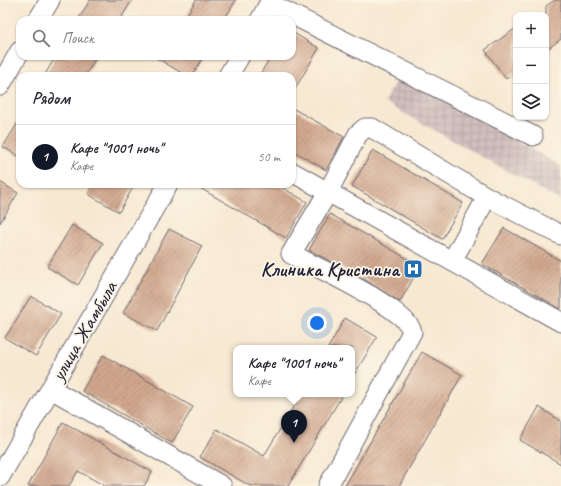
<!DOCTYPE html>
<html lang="ru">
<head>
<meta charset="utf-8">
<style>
  :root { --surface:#fff; --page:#f7f7f7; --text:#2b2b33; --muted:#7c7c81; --line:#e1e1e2; --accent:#111827 }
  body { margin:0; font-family:Caveat,sans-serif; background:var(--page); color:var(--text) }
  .controls { position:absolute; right:12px; top:12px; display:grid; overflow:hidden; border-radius:8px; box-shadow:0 1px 3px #0004 }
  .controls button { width:36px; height:36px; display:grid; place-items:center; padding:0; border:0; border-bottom:1px solid var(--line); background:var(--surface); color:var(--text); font:20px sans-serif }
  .you { position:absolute; left:317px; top:323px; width:14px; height:14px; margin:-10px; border:3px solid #fff; border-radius:50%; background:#1a73e8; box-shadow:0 0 0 6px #1a73e833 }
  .badge { display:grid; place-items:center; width:26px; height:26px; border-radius:50%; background:var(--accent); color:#fff; font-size:13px; font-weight:700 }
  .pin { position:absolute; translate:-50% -33px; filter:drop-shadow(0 1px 2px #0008) }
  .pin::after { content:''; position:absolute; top:21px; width:14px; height:12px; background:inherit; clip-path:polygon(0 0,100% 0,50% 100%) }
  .popup { position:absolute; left:233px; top:345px; width:122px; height:52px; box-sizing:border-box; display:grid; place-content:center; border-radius:8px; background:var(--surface); filter:drop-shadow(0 1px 3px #0005); font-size:13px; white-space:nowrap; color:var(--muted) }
  .popup b { font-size:15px; color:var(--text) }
  .popup::after { content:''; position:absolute; left:50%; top:100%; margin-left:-8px; border:8px solid transparent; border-top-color:var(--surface) }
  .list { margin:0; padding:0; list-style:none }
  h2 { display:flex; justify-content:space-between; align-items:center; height:52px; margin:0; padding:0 16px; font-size:17px }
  h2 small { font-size:13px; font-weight:400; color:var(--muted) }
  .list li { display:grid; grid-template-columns:26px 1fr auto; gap:12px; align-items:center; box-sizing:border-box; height:64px; padding:0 16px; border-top:1px solid var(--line) }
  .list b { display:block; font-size:15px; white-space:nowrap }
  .list p { margin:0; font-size:13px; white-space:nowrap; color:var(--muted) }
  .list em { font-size:13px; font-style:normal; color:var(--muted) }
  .icon { flex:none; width:22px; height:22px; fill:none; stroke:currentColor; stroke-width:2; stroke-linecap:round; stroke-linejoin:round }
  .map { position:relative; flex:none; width:561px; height:486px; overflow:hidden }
  .search { position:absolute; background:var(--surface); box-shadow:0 1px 3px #0004; left:16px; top:16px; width:280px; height:44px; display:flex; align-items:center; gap:10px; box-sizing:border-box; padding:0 14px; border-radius:12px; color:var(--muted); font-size:15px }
  .panel { position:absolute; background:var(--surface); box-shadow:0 1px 3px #0004; left:16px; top:72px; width:280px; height:116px; border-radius:12px }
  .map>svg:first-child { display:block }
  .industrial { fill:url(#industrial-grid) }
  .building { fill:url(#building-hatch) }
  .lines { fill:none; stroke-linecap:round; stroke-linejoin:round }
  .minor-casing { stroke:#6d6770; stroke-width:21 }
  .minor { stroke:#fff; stroke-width:19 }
  .labels { text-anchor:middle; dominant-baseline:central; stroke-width:3.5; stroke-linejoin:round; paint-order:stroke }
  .poi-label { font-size:20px; font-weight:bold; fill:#22223b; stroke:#fcf5e5; text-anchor:end }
  .street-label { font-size:20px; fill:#22223b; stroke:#fcf5e5 }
</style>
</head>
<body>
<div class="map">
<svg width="561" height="486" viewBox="0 0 561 486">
  <defs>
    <pattern id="industrial-grid" width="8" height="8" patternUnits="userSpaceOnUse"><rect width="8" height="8" fill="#d1bfbe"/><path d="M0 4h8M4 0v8" fill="none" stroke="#b3a4a4"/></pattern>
    <pattern id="building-hatch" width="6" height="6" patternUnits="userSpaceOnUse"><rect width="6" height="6" fill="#d2a88f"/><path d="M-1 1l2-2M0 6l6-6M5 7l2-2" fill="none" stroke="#aa8876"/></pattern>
  </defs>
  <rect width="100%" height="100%" fill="#fcf5e5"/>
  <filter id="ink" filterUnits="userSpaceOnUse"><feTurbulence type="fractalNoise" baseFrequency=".025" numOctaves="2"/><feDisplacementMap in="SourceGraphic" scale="8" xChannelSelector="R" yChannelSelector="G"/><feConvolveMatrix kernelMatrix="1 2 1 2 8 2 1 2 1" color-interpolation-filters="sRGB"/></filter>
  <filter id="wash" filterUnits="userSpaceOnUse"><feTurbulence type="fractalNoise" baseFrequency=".012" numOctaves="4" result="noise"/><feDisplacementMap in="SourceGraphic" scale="16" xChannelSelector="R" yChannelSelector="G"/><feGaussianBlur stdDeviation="0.9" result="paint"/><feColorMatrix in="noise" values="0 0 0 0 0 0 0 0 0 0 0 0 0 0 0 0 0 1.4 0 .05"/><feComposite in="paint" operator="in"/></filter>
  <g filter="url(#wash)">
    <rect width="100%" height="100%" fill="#f7e8d1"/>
    <!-- industrial -->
    <polygon class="industrial" points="399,75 561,166 561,201 384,102"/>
    <g id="blocks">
      <!-- building -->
      <g class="building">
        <polygon points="90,0 132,0 120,20 78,20"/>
        <polygon points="196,0 236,0 224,20 184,20"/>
        <polygon points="555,0 561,0 561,39 546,50 546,6"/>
        <polygon points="516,28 516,72 506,79 485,50"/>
        <polygon points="292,32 319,48 292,94 292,76 259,76 271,56 292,56"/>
        <polygon points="56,56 97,56 85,76 44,76"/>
        <polygon points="153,56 204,56 192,76 187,76"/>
        <polygon points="292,108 344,137 326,170 292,150"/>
        <polygon points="20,119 20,157 3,147"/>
        <polygon points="373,150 463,203 442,239 352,186"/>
        <polygon points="0,182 18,193 0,223"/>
        <polygon points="94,184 135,184 119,212 88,194"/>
        <polygon points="193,184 276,184 307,202 286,238"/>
        <polygon points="330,214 420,266 400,302 364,279 309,250"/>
        <polygon points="72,225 103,243 78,285 47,267"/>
        <polygon points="504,228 561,261 561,309 482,264"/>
        <polygon points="169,229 202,246 157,331 123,313"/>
        <polygon points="31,296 61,314 36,356 5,338"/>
        <polygon points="345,318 377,337 352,378 352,348 328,348"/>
        <polygon points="422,352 462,375 399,486 345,486"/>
        <polygon points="103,355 193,407 172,443 82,391"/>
        <polygon points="301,394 343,394 288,486 250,486 200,457 217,429 264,456"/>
        <polygon points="539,407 561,421 561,464 520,440"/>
        <polygon points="63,422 152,472 144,486 105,486 78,471 69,486 28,486"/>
      </g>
    </g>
  </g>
  <g filter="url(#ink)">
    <use href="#blocks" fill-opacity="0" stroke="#6d6770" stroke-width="1"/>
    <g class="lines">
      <!-- minor casing -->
      <g class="minor-casing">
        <g id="minor">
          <polyline points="269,3 533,136"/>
          <polyline points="38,20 50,0"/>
          <polyline points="260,20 271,0"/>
          <polyline points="228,76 240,56"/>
          <polyline points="0,86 20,51"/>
          <polyline points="292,172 561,322"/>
          <polyline points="487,197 561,235"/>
          <polyline points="51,389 222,486"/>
          <polyline points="0,477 168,184"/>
          <path d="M 328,486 L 412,332 C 408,309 314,266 291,254 L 328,192 L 358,134 L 365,128 L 372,128 L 487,197 L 452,261"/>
        </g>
      </g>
      <!-- minor -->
      <use href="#minor" class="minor"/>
    </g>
  </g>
  <!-- icons -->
  <defs>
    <g id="hospital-square" transform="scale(1)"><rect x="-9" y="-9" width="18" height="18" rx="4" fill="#1f6fb2" stroke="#fcf5e5"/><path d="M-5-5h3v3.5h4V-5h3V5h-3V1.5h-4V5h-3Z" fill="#fff"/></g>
  </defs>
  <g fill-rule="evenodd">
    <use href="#hospital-square" x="413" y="269"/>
  </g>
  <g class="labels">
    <!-- poi labels -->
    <g class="poi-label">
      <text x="399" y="269">Клиника Кристина</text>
    </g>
    <!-- street labels -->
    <g class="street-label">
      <text transform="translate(84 331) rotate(-60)">улица Жамбыла</text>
    </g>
  </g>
</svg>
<div class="controls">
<button>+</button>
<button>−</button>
<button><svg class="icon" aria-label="layers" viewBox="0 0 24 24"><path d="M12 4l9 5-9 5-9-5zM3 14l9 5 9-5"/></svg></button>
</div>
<div class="you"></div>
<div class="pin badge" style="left:294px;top:443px">1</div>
<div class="popup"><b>Кафе &quot;1001 ночь&quot;</b>Кафе</div>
<div class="search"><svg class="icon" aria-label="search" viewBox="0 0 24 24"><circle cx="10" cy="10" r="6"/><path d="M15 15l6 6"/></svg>Поиск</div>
<section class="panel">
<h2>Рядом<small></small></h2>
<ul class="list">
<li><span class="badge">1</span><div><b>Кафе &quot;1001 ночь&quot;</b><p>Кафе</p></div><em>50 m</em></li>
</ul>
</section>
</div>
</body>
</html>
